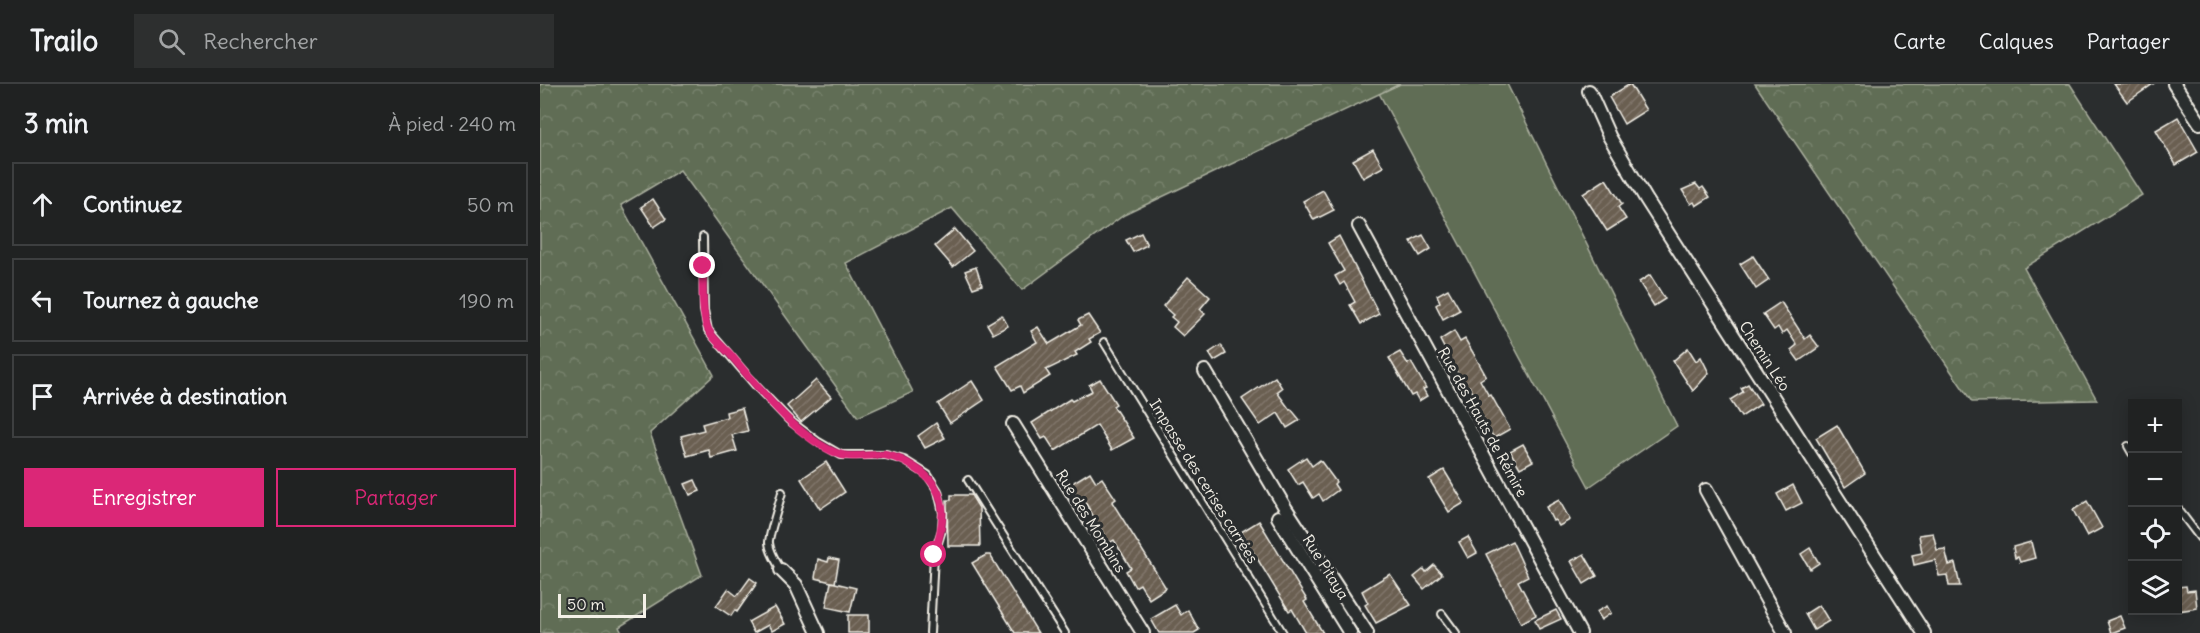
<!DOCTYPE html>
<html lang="fr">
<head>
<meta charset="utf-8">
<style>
  :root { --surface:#202222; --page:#2d2f2f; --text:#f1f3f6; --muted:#a2a4a5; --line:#3d3f40; --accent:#db2777 }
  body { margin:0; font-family:Delius,sans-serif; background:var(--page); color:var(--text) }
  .controls { position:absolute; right:18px; bottom:18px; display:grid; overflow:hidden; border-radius:0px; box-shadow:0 3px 15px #0003 }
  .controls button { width:54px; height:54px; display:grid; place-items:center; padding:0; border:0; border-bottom:2px solid var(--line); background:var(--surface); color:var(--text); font:30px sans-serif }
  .scale { position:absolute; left:18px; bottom:15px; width:88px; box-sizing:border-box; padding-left:6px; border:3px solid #f4f1e8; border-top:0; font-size:16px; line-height:21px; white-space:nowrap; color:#f4f1e8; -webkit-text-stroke:4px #2a2d2e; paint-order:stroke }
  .stop { position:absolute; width:18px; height:18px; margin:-14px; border:4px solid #db2777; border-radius:50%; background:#fff }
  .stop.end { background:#db2777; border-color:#fff; box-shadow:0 2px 6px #0008 }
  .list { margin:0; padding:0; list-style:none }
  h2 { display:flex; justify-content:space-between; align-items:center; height:78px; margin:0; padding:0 24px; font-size:26px }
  h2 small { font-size:20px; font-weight:400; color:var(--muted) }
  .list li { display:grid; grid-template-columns:39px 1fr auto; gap:18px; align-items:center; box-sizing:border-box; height:84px; margin:0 12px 12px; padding:0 12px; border:2px solid var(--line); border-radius:0px }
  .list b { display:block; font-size:22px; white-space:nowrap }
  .list em { font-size:20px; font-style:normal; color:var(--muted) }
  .actions { display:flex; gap:12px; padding:18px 24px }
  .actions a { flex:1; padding:14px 0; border:2px solid var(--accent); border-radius:0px; text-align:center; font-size:21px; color:var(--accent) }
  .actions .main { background:var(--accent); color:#fff }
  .icon { flex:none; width:33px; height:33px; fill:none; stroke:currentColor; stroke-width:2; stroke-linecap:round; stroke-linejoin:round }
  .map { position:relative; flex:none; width:1660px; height:549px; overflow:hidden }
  header { display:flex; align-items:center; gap:36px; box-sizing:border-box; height:84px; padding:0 30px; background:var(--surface); border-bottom:2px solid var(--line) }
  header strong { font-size:28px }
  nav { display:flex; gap:33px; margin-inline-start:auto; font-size:21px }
  .search { width:420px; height:54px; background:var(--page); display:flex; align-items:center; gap:15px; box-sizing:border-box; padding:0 21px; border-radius:0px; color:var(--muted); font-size:22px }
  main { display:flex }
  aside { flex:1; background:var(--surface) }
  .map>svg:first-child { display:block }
  .grass { fill:#606d54; stroke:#aaaf9e; stroke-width:1.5 }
  .forest { fill:url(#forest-crowns); stroke:#aaaf9e; stroke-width:1.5 }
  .building { fill:url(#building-hatch); stroke:#f4f1e8; stroke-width:1.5 }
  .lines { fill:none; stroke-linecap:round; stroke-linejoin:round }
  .service-casing { stroke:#f4f1e8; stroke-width:10 }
  .minor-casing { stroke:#f4f1e8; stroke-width:16 }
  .service { stroke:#2a2d2e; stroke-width:6 }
  .minor { stroke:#2a2d2e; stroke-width:12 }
  .route { stroke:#db2777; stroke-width:8 }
  .labels { text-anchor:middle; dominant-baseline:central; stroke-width:6; stroke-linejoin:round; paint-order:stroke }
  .street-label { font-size:15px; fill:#f4f1e8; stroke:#2a2d2e }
</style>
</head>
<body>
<header>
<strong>Trailo</strong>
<div class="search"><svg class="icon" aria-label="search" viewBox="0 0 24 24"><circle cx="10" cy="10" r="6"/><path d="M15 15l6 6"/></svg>Rechercher</div>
<nav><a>Carte</a><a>Calques</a><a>Partager</a></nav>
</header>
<main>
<aside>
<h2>3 min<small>À pied · 240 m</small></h2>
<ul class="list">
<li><svg class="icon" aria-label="ahead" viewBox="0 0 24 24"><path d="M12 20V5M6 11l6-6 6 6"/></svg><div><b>Continuez</b></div><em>50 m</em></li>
<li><svg class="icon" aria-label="left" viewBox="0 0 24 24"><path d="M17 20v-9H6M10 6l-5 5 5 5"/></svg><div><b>Tournez à gauche</b></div><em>190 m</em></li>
<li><svg class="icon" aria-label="arrive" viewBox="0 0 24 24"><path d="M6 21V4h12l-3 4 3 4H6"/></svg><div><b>Arrivée à destination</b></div></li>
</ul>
<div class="actions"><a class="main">Enregistrer</a><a>Partager</a></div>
</aside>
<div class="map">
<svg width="1660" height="549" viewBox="0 0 1660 549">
  <defs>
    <pattern id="forest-crowns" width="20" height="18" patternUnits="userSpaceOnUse" patternTransform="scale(1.5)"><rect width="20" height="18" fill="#606d54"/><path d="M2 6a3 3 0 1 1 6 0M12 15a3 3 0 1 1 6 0" fill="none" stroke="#77826d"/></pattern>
    <pattern id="building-hatch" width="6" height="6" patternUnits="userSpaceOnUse" patternTransform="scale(1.5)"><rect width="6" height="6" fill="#6a5e51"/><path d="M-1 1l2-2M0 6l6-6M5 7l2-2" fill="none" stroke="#80766a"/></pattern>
  </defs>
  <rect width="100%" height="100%" fill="#2a2d2e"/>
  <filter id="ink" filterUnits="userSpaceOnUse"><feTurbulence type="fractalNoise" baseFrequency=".0167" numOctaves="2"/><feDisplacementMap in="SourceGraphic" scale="12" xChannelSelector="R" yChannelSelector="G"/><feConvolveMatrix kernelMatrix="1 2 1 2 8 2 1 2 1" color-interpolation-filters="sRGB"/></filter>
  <g filter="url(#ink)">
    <!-- grass -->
    <polygon class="grass" points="860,0 967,0 1137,342 1049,403 839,9"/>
    <!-- forest -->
    <g class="forest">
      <polygon points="0,0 860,0 584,131 482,206 412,124 306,179 373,308 318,333 140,86 81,121 174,291 110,349 162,491 79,543 82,549 0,549"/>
      <polygon points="1215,0 1530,0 1602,111 1484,184 1557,316 1432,318"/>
    </g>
    <!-- building -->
    <g class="building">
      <polygon points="1090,0 1106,26 1084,40 1069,13"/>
      <polygon points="1574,0 1613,0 1587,18"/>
      <polygon points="1638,33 1658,68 1636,81 1616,46"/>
      <polygon points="833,65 843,83 823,94 813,76"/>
      <polygon points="1066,95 1082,120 1078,123 1086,135 1067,147 1043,110"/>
      <polygon points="1156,100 1160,105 1163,103 1170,113 1156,122 1154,118 1151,120 1142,106"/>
      <polygon points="783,106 794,126 774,136 763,117"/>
      <polygon points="113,115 126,135 114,143 101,123"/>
      <polygon points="415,145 433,167 413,183 395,162"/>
      <polygon points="601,149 607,161 593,168 586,156"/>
      <polygon points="883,151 891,165 880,172 871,157"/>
      <polygon points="799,152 839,230 821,240 810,221 815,218 804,198 800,201 795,192 804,187 788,159"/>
      <polygon points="1213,172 1229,196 1216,205 1200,180"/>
      <polygon points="436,183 442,201 433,204 425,187"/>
      <polygon points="1110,191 1125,215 1114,222 1099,198"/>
      <polygon points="648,193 670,213 660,225 665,230 643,252 633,243 637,238 631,233 633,231 623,222"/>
      <polygon points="908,205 920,226 903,235 896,221 900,218 897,211"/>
      <polygon points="1241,218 1265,255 1270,251 1279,263 1259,277 1251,266 1257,261 1247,246 1242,250 1238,243 1234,246 1223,230"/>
      <polygon points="462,231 468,242 453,250 447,240"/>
      <polygon points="548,231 560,249 549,255 551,258 535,268 537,271 506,286 510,292 483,309 480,302 472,306 457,282 497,258 491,247 498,243 509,260 541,241 538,236"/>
      <polygon points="914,247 920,258 925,255 935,272 946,292 940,296 949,312 951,311 970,345 954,354 935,321 939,319 929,302 925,304 900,256"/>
      <polygon points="681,261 686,270 674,277 669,269"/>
      <polygon points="1148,264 1156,277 1161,273 1169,289 1153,307 1133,277"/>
      <polygon points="860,268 868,280 871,278 886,304 883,305 887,312 879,317 875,310 871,312 849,274"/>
      <polygon points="735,293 742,304 737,308 750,326 751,325 760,336 747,344 738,329 720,341 702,315"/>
      <polygon points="560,295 576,320 573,322 594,354 572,366 557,341 515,367 506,353 502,355 492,339 530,315 532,317 552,307 549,301"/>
      <polygon points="276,296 291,313 261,338 247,322"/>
      <polygon points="432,297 444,316 410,339 398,320"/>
      <polygon points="1208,300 1221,320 1201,333 1190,316 1203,308 1201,304"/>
      <polygon points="202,324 208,347 192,351 197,367 171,374 169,366 147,372 141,352 164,346 162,340 187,333 186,328"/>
      <polygon points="396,339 405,354 385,364 378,352"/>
      <polygon points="1297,341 1325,389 1305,403 1276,354"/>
      <polygon points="983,360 993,377 980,384 970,367"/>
      <polygon points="766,373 772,382 780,376 796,398 794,400 798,406 783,417 779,410 773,414 763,398 758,401 748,385"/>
      <polygon points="286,378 305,408 280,425 261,395"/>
      <polygon points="904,386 924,419 909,428 889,395"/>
      <polygon points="550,388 556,398 562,394 576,415 572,418 626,504 609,515 600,500 595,503 586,487 591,484 574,456 569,459 544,416 540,419 529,401"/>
      <polygon points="155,396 160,407 150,411 145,400"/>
      <polygon points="1253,401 1262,419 1246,427 1237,410"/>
      <polygon points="411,411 431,411 439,424 440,462 408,462 407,416 411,416"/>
      <polygon points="1019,416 1030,436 1019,442 1015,436 1013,437 1006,423"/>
      <polygon points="1547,417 1562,444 1547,452 1533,426"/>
      <polygon points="719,437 767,516 764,518 783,549 766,549 752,525 749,527 701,448"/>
      <polygon points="1393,449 1397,466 1405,465 1409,481 1415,479 1420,502 1409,502 1407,491 1399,492 1395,476 1374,481 1372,471 1382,469 1379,451"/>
      <polygon points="928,453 937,469 928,474 919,458"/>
      <polygon points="972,457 988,492 978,497 996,531 981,539 946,470"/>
      <polygon points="1491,458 1495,474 1480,478 1478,473 1475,474 1473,463"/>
      <polygon points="1270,464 1279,479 1270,485 1261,470"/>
      <polygon points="1044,470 1057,492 1044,500 1031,477"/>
      <polygon points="446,471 450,471 498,549 475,549 432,479"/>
      <polygon points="289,474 299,476 295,499 275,494 278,475 288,478"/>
      <polygon points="894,481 902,490 884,505 874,493 884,485 886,488"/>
      <polygon points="850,490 871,521 836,539 825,521 828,519 822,507"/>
      <polygon points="210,494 217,499 197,528 195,526 191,532 176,522 188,505 197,512"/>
      <polygon points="291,498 316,504 310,528 286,523"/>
      <polygon points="1646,502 1647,507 1655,506 1657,524 1638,527 1638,503"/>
      <polygon points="635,521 641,531 648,526 659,546 654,549 619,549 611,535"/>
      <polygon points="1279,521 1289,537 1274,546 1265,530"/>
      <polygon points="1067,522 1071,529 1061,536 1056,528"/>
      <polygon points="235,523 245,540 232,547 228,541 214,549 208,538"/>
      <polygon points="1016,526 1021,535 999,545 995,536"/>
      <rect x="308" y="531" width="21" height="18"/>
      <polygon points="1580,532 1585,544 1571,549 1567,537"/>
    </g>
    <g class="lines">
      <!-- service casing -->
      <g class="service-casing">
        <g id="service">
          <polyline points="163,153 164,226 168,246 217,303 249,336 277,357 301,371 346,371 364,376 388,391 398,407 403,429 402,446 394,471 390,549"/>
          <polyline points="564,258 743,549"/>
          <polyline points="1588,362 1592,369"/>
          <polyline points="428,396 525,549"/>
          <polyline points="1638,425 1660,454"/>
          <path d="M 241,486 C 236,477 230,469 229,459 C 228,453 240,418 242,408"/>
          <polyline points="902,530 916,549"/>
        </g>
      </g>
      <!-- minor casing -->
      <g class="minor-casing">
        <g id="minor">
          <polyline points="1634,0 1660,39"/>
          <polyline points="1049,7 1069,52 1106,115 1384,549"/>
          <polyline points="819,142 1040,549"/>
          <polyline points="665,287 746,425 827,549"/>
          <polyline points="473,340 603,549"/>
          <polyline points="1166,406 1245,549"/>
          <polyline points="738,433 810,549"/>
          <polyline points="241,486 256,501 278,549"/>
        </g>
      </g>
      <!-- service -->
      <use href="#service" class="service"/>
      <!-- minor -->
      <use href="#minor" class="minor"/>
    </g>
  </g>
  <g class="lines" filter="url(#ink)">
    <!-- route -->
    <path class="route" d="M 163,182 C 163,199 161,229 168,245 C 172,254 182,262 189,269 C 218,303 256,354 299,370 C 312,375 331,370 345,371 C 356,373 365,377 374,383 C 410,405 406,435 394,471"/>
  </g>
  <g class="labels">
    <!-- street labels -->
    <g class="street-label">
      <text transform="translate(1225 272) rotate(57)">Chemin Léo</text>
      <text transform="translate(943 338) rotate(61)">Rue des Hauts de Rémire</text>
      <text transform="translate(664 397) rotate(58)">Impasse des cerises carrées</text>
      <text transform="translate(551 437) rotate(58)">Rue des Mombins</text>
      <text transform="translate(786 483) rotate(58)">Rue Pitaya</text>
    </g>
  </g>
</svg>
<div class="controls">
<button>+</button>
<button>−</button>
<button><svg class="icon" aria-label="locate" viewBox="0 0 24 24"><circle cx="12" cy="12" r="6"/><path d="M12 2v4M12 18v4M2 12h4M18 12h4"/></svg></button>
<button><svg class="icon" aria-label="layers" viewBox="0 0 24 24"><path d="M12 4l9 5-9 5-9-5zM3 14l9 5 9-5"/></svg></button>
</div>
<div class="scale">50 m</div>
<div class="stop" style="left:394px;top:471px"></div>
<div class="stop end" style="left:163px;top:182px"></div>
</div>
</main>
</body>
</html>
